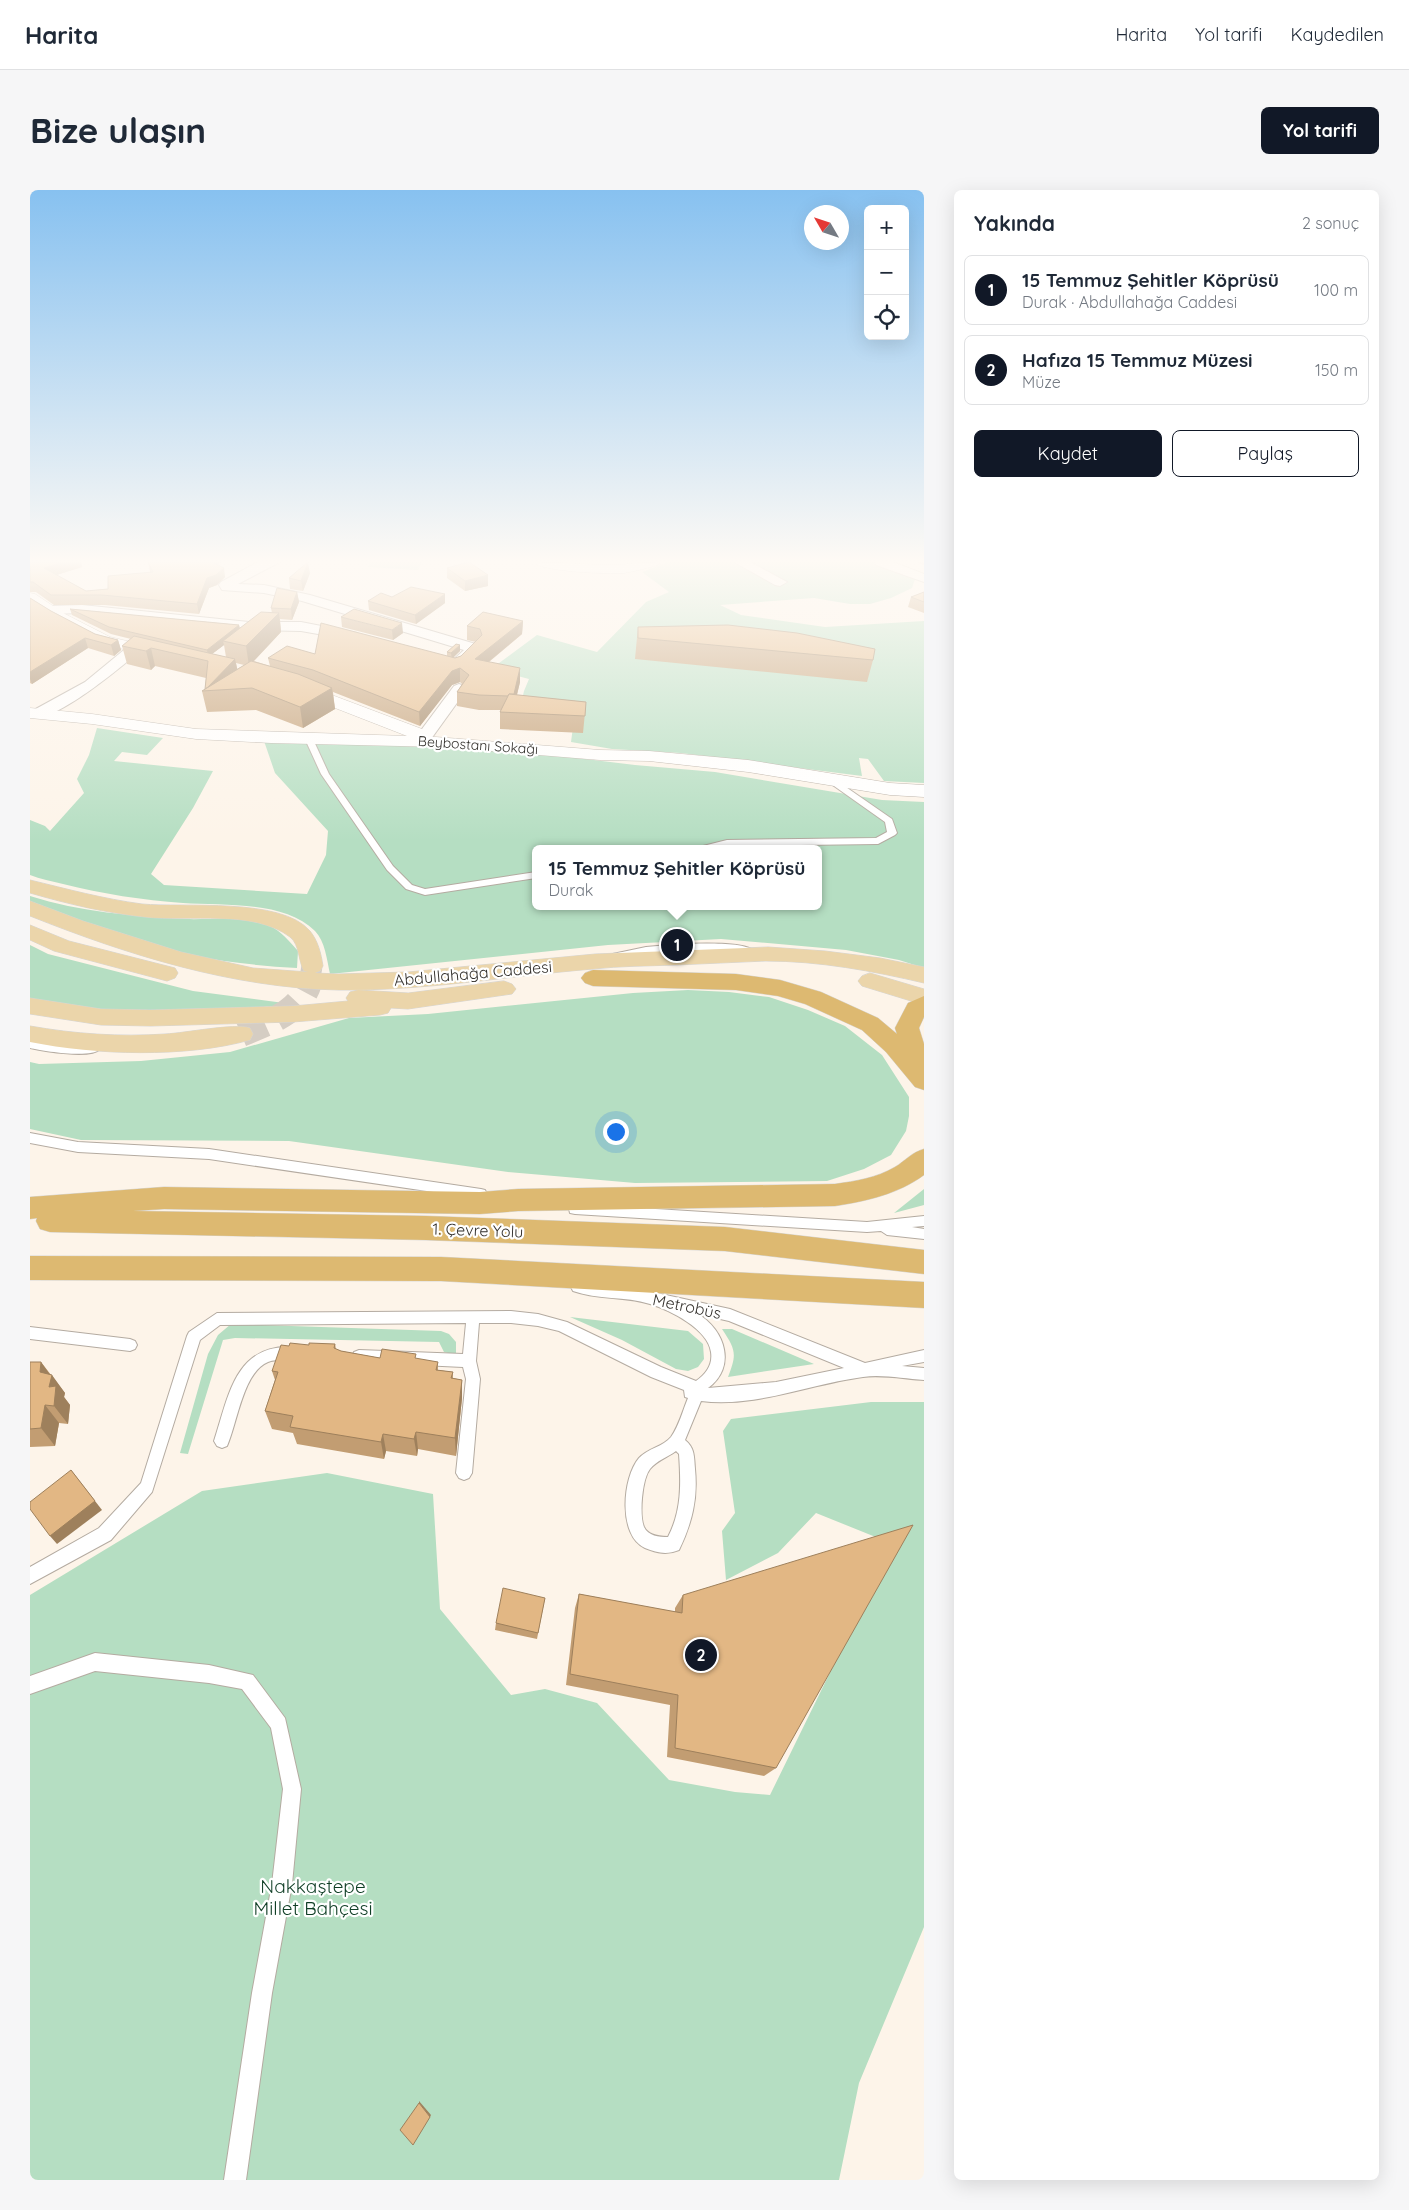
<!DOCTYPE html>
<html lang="tr">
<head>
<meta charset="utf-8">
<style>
  :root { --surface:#fff; --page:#f6f6f7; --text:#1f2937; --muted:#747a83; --line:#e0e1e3; --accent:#111827 }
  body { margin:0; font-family:Quicksand,sans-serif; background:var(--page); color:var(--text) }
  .controls { position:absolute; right:15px; top:15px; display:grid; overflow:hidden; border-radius:8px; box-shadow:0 5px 20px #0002 }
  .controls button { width:45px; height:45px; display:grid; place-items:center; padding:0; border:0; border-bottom:1px solid var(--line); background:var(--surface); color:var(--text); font:25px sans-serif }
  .compass { position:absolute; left:774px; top:15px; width:45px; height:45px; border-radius:50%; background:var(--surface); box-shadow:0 5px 20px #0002; rotate:309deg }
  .you { position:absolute; left:585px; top:941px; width:18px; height:18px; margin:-12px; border:4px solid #fff; border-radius:50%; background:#1a73e8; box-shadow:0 0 0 8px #1a73e833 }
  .badge { display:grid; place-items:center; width:32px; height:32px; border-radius:50%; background:var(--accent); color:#fff; font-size:16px; font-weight:700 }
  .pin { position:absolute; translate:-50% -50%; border:2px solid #fff; box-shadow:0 1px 5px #0006 }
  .popup { position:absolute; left:502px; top:655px; width:290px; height:65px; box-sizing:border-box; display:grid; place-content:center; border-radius:8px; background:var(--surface); filter:drop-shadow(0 1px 4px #0005); font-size:16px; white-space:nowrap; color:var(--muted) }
  .popup b { font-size:19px; color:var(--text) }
  .popup::after { content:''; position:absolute; left:50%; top:100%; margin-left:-10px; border:10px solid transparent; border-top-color:var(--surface) }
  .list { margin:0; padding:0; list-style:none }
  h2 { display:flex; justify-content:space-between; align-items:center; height:65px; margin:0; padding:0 20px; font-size:21px }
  h2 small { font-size:16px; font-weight:400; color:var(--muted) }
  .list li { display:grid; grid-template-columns:32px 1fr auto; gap:15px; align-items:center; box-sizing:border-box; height:70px; margin:0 10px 10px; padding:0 10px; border:1px solid var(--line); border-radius:8px }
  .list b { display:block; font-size:19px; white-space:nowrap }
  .list p { margin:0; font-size:16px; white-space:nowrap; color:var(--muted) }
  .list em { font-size:16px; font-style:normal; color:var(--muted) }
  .actions { display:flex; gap:10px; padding:15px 20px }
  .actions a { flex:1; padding:11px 0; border:1px solid var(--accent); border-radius:8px; text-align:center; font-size:18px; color:var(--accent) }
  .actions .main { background:var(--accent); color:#fff }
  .icon { flex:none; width:28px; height:28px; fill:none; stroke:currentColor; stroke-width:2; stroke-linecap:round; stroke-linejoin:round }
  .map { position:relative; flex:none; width:894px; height:1990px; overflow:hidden; border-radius:8px }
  header { display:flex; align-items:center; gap:30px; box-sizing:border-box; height:70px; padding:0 25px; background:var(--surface); border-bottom:1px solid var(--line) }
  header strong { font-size:24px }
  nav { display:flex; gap:28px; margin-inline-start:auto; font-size:18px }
  .intro { display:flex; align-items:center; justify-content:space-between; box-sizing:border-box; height:120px; padding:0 30px }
  h1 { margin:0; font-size:35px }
  .button { padding:12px 22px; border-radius:8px; background:var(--accent); color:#fff; font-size:18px; font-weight:700 }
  main { display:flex; gap:30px; padding:0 30px }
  aside { flex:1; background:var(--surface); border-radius:8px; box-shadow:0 5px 20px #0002 }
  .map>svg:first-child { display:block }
  .green { fill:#b5dec2; fill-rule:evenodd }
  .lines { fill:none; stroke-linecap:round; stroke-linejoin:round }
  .primary-tunnel-far1 { stroke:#d5cdc3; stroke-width:21; stroke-dasharray:21 10; stroke-linecap:butt }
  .primary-tunnel { stroke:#d5cdc3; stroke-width:26; stroke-dasharray:26 13; stroke-linecap:butt }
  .service-casing { stroke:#b4aba1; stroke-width:2 }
  .minor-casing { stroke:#b4aba1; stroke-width:2 }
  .tertiary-casing { stroke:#b4aba1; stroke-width:1 }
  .primary-casing { stroke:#d6d6d5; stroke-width:1 }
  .motorway-casing { stroke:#d6d6d5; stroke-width:1 }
  .service { fill:#fff; fill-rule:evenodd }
  .minor { fill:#fff; fill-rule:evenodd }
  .tertiary { fill:#fff; fill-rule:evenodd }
  .primary { fill:#ebd5aa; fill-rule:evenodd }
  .motorway { fill:#ddb971; fill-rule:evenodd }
  .wall { fill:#c29d72; fill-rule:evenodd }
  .shaded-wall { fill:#9e805c }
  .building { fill:#e2b784; stroke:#9e805c }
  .labels { text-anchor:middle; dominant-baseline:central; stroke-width:4.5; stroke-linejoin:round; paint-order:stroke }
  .far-street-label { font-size:14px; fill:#33302c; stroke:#fff }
  .street-label { font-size:16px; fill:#33302c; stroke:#fff }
  .near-park-label { font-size:19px; fill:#0f3e25; stroke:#fff }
</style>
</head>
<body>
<header>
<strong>Harita</strong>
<nav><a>Harita</a><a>Yol tarifi</a><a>Kaydedilen</a></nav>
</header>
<div class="intro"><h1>Bize ulaşın</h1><a class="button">Yol tarifi</a></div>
<main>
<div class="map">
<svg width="894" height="1990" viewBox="0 0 894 1990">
  <rect width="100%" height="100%" fill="#fdf4e9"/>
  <!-- green -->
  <g class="green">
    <polygon points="340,372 392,372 388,380 338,377"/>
    <polygon points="638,372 842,372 885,389 882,398 861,408 840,414 820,414 784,408 690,415 711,425 795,437 894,431 894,593 854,591 838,569 829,568 832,586 651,563 582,559 541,552 545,522 490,518 494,501 499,489 461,479 507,445 567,462 616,412 639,402 612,382"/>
    <path d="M 67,538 L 133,548 L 117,565 L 92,562 L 84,571 L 183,581 L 163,618 L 121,684 L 134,695 L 277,704 L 296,665 L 298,641 L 245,583 L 234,551 L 448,556 L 605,575 L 685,582 L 852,610 L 894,612 L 894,778 L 869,770 L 816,760 L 691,749 L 578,755 L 300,784 C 297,770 295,751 285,741 C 254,710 193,716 153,713 C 113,710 72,704 33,694 C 22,691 10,689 0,685 L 0,630 L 15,636 L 20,641 L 54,603 L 47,589 L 59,565 ZM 506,659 L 788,659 L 788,716 L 506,716 Z"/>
    <path d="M 0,706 C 50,722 103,726 156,729 C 180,730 218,725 240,736 C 251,741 260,752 268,761 L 267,778 C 211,775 155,767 101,750 C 67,739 34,726 0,713 Z"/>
    <polygon points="0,755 18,764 163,801 269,815 147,822 91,822 0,809"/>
    <polygon points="658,800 699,802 739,807 778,820 815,836 852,865 879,907 879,926 876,941 861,965 834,979 797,991 605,993 478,982 259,951 51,950 0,939 0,872 9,874 111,871 200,862 319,828 398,824 603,803"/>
    <polygon points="894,999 894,1015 864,1023"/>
    <polygon points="540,1127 658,1141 673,1154 674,1169 668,1177 658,1181 646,1179 592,1150"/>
    <polygon points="201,1134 411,1141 419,1144 426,1152 426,1165 414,1162 409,1152 205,1148 193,1150 158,1264 150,1263 178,1164 188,1145"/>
    <path d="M 692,1139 L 702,1139 L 784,1174 L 698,1187 C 707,1164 706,1160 692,1139 Z"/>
    <polygon points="841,1212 894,1212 894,1737 829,1893 809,1990 0,1990 0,1405 172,1301 297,1283 403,1304 410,1419 481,1505 515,1499 567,1513 639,1590 705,1602 740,1605 863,1354 786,1323 748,1363 696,1390 692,1341 705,1323 693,1241 701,1229"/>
  </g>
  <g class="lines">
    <!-- primary-tunnel-far1 -->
    <polyline class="primary-tunnel-far1" points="279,794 282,776"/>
    <!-- primary-tunnel -->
    <path class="primary-tunnel" d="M 211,844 C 237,833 270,823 279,793"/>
    <!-- service casing -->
    <g class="service-casing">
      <g id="service">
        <polygon points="276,547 282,547 299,584 363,676 382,695 395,699 506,682 506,688 395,705 376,699 357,680 291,584 275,549"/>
        <polygon points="800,586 862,629 867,643 865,645 848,654 697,656 681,659 661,659 697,650 846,648 857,642 855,632 797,591 797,587"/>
        <path d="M 650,754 C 665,754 714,751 724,761 C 717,768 696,761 687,761 C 651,758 616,763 582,770 L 577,767 L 578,765 L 616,757 Z"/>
        <path d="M 0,850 L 25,855 L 64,855 L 70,859 C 61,869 13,861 0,858 Z"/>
        <polygon points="0,943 48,952 179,959 451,999 455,1000 457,1004 455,1008 451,1009 179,969 48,962 0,953"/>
        <polygon points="545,1014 837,1032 894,1026 894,1036 882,1037 894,1039 894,1049 857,1045 851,1041 837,1042 545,1024 540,1023 539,1019 540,1015"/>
        <path d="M 548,1091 L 622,1102 L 700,1119 L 835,1173 L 894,1160 L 894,1172 L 872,1176 L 894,1178 L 894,1190 C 875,1189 852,1184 833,1187 C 780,1194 725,1218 671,1211 L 655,1250 C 665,1258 664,1267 665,1279 C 668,1309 662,1333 649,1360 C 637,1365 627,1363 615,1358 C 588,1346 592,1288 609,1268 C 618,1258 633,1257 641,1247 C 649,1236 653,1220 658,1208 L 655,1207 L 654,1200 L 621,1187 L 529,1141 L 508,1136 L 481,1133 L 449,1133 L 446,1171 L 450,1189 L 442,1283 L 439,1288 L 434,1290 L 429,1288 L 426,1283 L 436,1189 L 433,1177 L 329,1172 L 324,1170 L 322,1166 L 324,1162 L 329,1160 L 433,1164 L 436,1133 L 190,1135 L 170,1150 L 122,1302 L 81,1350 L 0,1394 L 0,1377 L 69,1338 L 111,1293 L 157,1146 L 159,1142 L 187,1123 L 481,1121 L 508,1124 L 537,1132 L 631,1177 L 666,1191 C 676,1184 683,1175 681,1162 C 678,1139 640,1120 620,1114 C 595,1106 568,1110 543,1101 L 541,1097 L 543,1093 ZM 668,1124 L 699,1131 L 814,1178 L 746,1192 L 678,1198 C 707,1177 695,1140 668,1124 ZM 646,1261 L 649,1264 C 651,1293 652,1320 638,1347 C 629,1347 618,1346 614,1337 C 609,1325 612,1289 620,1279 C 626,1271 638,1267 646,1261 Z"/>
        <polygon points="0,1137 100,1149 105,1151 107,1155 105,1159 100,1161 0,1149"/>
        <path d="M 259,1157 L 269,1160 L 271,1164 L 269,1168 C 259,1172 248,1168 238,1172 C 213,1182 207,1234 197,1256 L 192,1258 L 187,1256 L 184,1251 C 198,1209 204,1156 259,1157 Z"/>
        <polygon points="65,1463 179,1475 223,1485 255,1528 271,1599 262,1694 242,1803 216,1990 194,1990 222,1803 242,1694 253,1599 241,1538 212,1499 179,1493 65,1481 0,1504 0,1486"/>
      </g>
    </g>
    <!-- minor casing -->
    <g class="minor-casing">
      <g id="minor">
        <polygon points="228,372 250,372 208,394 234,395 280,405 449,455 451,458 430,479 425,480 415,478 413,475 415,472 422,471 434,460 272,411 234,403 192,400 189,395 191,392"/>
        <polygon points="704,372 720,372 757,392 750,396 745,395"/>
        <polygon points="845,372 863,372 894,384 894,392 846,375"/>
        <polygon points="52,415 219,432 271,432 327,443 329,446 322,450 271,441 219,440 52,423 19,424 12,420 19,416"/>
        <path d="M 105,454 L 110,455 L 112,458 L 110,461 C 91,477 25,533 2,527 L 0,524 L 2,521 L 55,492 L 100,455 Z"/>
        <polygon points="429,494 434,496 437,499 401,549 389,549 387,546 389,543 424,496"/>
      </g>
    </g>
    <!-- tertiary casing -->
    <g class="tertiary-casing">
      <g id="tertiary">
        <path d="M 503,372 L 581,375 L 630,372 L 628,375 C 617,378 606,381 594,383 C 579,384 511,382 503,372 Z"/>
        <polygon points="0,403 5,404 35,424 80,447 135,460 137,463 135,466 129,468 69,453 25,430 0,414"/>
        <polygon points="270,493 392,539 395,543 393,546 570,560 619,561 718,570 860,593 894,595 894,607 860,605 718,582 619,571 570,570 413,557 241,553 166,549 62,534 0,528 0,518 62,524 166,539 377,546 264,502 262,498 264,494"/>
      </g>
    </g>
    <!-- primary casing -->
    <g class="primary-casing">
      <g id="primary">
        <path d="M 0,690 C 37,699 74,709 112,714 C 154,718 251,707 280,741 C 288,751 291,763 293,776 L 290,781 L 285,783 L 308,784 L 378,782 L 565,764 L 738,757 L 795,761 L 850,768 L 894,777 L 894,793 C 843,781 789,771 736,771 C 706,772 675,774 645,775 C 618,776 590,776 563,779 C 478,786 394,801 309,800 C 203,798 98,765 0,726 L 0,711 L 53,731 L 151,762 L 223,778 L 278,782 L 274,781 C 268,771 270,755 260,747 C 223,719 159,732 115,727 C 76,723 38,714 0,703 Z"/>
        <polygon points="0,735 39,751 145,778 148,783 145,788 137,791 24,761 0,750"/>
        <polygon points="840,783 894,799 894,815 832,796 828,791 832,786"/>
        <polygon points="474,791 482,794 486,799 482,804 378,819 361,818 358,823 350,825 263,832 121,836 71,835 0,824 0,808 71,819 121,820 263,816 318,811 316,808 320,802 328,800 378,803"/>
        <path d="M 0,836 C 45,844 90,847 135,844 C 156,843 203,833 220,838 L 223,844 L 220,850 C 156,868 64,865 0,852 Z"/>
      </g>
    </g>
    <!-- motorway casing -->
    <g class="motorway-casing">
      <g id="motorway">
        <polygon points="563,780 706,784 750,790 791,802 848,828 867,844 865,838 878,813 894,806 894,827 889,838 894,854 894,900 885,897 856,862 832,840 775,814 748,806 706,800 563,796 555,793 551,788 555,783"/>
        <path d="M 894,959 L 894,985 C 868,1004 837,1011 805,1016 L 488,1021 L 450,1024 L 134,1019 L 103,1021 L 396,1026 L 695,1037 L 894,1060 L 894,1084 L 695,1061 L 396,1050 L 20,1042 L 10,1039 L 6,1031 L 7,1028 L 0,1029 L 0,1007 L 134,997 L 450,1002 L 488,999 L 805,994 C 826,991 846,988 865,977 C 875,971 882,962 894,959 Z"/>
        <polygon points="0,1066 411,1067 894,1092 894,1118 411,1091 0,1090"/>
      </g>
    </g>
    <!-- service -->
    <use href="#service" class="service"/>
    <!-- minor -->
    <use href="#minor" class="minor"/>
    <!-- tertiary -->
    <use href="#tertiary" class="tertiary"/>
    <!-- primary -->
    <use href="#primary" class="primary"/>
    <!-- motorway -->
    <use href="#motorway" class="motorway"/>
  </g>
  <!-- wall -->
  <g class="wall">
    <polygon points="0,372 51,372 52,377 26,385 56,401 78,399 120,382 118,372 191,372 187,374 195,387 187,395 179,398 169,424 75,415 24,415 6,402 0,402"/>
    <polygon points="888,372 894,372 894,375 887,373"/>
    <polygon points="417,378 458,396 435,401 417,388"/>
    <polygon points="280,383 273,401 260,399 259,388"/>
    <path d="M 267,402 L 269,412 L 262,430 L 250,429 L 251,442 L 224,471 L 240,476 L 238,468 L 285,464 L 417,466 L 417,462 L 430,461 L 423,467 L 425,468 L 431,466 L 446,452 L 437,450 L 437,436 L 493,431 L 492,444 L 459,472 L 490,492 L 487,505 L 556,512 L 553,543 L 470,539 L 470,522 L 471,520 L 449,520 L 427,516 L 427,502 L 432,494 L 430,492 L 422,495 L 390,536 L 303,502 L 305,519 L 273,538 L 226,520 L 177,522 L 172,501 L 175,499 L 176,488 L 125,476 L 121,480 L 97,474 L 92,456 L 101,449 L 81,444 L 42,425 L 40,419 L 209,435 L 210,438 L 242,423 L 241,418 ZM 194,455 L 196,467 L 182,464 ZM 206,473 L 214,475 L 207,479 Z"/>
    <polygon points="894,402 894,423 878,417 881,407"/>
    <polygon points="362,407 415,413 386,434 339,420 338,411"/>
    <polygon points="0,408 21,421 65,444 88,450 91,460 84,466 58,458 2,494 0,493"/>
    <polygon points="311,427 373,443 363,450 312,437"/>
    <polygon points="608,437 843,470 837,492 605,469 606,458"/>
    <polygon points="305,1154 306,1159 311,1161 350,1168 387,1169 408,1172 408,1180 423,1182 423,1188 432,1190 432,1208 426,1266 388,1259 387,1266 356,1261 354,1269 267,1254 263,1243 242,1239 235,1221 245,1190 242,1181 279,1155"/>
    <polygon points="0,1172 11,1172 35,1203 34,1207 40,1215 38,1234 29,1233 25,1256 0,1257"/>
    <polygon points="549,1404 645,1422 645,1418 653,1405 746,1578 734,1586 637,1567 640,1515 536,1495 545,1418"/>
    <polygon points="515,1408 507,1449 465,1440 466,1433"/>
  </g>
  <!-- shaded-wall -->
  <g class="shaded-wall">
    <polygon points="33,372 51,372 52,377 17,388 14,378"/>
    <polygon points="177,372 191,372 179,379"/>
    <polygon points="278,372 280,383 273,401 271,391"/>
    <polygon points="194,378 195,387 187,395 179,398 169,424 167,414 177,388"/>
    <polygon points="458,385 458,396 435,401 435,391"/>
    <polygon points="267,402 269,412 262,430 261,419"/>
    <polygon points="415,404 415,413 386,434 385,425"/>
    <polygon points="249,423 251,442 219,476 216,456"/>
    <polygon points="493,431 492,444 445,483 445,469"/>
    <polygon points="372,433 373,443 363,450 362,440"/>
    <polygon points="209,435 210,441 193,451 194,455 178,467 177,460"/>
    <polygon points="55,448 58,458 2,494 0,489 0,482"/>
    <polygon points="88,450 91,460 84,466 81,455"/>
    <polygon points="430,455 430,461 422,469 421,463"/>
    <polygon points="121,458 125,476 121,480 116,461"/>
    <polygon points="205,469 209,487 174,501"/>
    <polygon points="430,478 430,492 422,495 390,536 389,522 422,481"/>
    <polygon points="490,478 490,492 483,520 483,506"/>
    <polygon points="302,498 305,519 273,538 270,517"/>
    <polygon points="11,1172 21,1186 22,1185 35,1203 34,1207 40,1215 38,1234 24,1216 19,1197 10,1182"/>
    <polygon points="432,1190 432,1208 426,1266 425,1248"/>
    <polygon points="15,1215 29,1233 25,1256 11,1238"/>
    <polygon points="386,1242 388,1259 387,1266 384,1249"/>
    <polygon points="353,1244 356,1261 354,1269 351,1252"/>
    <polygon points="41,1280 72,1320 27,1354 20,1346"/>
    <polygon points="389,1911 401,1925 400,1927 389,1913"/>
  </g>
  <!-- building -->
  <g class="building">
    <polygon points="0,372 33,372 14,378 56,401 78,399 78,386 123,382 118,372 182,372 194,378 186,385 177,388 167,414 72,405 21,405 3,392 0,392"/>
    <polygon points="278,372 271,391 259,388"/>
    <polygon points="439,372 458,385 435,391 417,378"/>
    <polygon points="381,397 415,404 385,425 338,411 351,403 362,407"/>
    <polygon points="247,398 267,402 261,419 241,418"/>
    <polygon points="894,402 894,412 881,407"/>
    <polygon points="0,408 21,421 65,444 88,450 81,455 55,448 0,482"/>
    <polygon points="40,419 209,435 177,460 79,437"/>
    <polygon points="324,419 372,433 362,440 311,427"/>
    <polygon points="231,422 249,423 216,456 193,451"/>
    <polygon points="453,422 493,431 445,469 490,478 484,504 479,504 478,506 449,505 427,502 439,485 430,478 422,481 389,522 283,480 238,468 257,456 285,464 291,433 425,468 431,466 452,445 450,439 437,436"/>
    <polygon points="698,435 767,443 845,459 843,470 608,448 608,437"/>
    <polygon points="104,446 205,469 178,497 175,499 178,471 121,458 116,461 92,456"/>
    <polygon points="426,454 430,455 421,463 417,462"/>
    <polygon points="221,471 268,484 302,498 270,517 222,498 172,501"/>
    <polygon points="479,504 556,512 555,526 470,522"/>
    <polygon points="260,1153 279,1155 279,1153 305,1154 304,1158 311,1161 350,1168 352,1159 386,1164 385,1168 408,1172 406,1180 423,1182 421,1188 432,1190 425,1248 386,1242 384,1249 353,1244 351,1252 260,1237 263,1226 235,1221 248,1182 242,1181 251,1155 259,1156"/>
    <polygon points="0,1172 11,1172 10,1182 22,1185 19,1197 26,1196 24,1216 15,1215 11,1238 0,1239"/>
    <polygon points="41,1280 65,1311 20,1346 0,1319 0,1312"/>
    <polygon points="883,1335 746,1578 645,1558 648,1505 540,1484 549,1404 652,1423 653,1405"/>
    <polygon points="473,1398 515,1408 508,1443 466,1433"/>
    <polygon points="389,1913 400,1927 383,1955 370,1940"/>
  </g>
  <!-- sky -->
  <linearGradient id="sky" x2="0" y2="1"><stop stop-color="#87c1f0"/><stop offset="0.57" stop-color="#fefaf5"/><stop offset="1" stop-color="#fefaf5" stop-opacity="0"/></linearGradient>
  <rect width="894" height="651" fill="url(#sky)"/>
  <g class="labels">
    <!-- far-street labels -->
    <g class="far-street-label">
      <text transform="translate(448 555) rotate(4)">Beybostanı Sokağı</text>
    </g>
    <!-- street labels -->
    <g class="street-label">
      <text transform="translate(443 783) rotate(-5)">Abdullahağa Caddesi</text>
      <text transform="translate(448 1040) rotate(2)">1. Çevre Yolu</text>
      <text transform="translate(657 1116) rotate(12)">Metrobüs</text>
    </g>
    <!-- near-park labels -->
    <g class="near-park-label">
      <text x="283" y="1696">Nakkaştepe<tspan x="283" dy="22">Millet Bahçesi</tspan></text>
    </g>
  </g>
</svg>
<div class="controls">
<button>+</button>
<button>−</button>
<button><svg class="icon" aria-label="locate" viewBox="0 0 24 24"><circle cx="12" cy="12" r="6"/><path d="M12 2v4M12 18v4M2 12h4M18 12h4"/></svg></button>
</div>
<svg class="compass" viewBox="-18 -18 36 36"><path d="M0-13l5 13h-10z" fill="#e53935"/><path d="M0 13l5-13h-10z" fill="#747a83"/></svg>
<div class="you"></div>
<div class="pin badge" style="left:647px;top:755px">1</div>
<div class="popup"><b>15 Temmuz Şehitler Köprüsü</b>Durak</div>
<div class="pin badge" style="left:671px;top:1465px">2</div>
</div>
<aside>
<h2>Yakında<small>2 sonuç</small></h2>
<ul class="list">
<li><span class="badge">1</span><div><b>15 Temmuz Şehitler Köprüsü</b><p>Durak · Abdullahağa Caddesi</p></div><em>100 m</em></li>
<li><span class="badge">2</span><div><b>Hafıza 15 Temmuz Müzesi</b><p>Müze</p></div><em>150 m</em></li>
</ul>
<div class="actions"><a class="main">Kaydet</a><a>Paylaş</a></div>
</aside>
</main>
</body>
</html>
